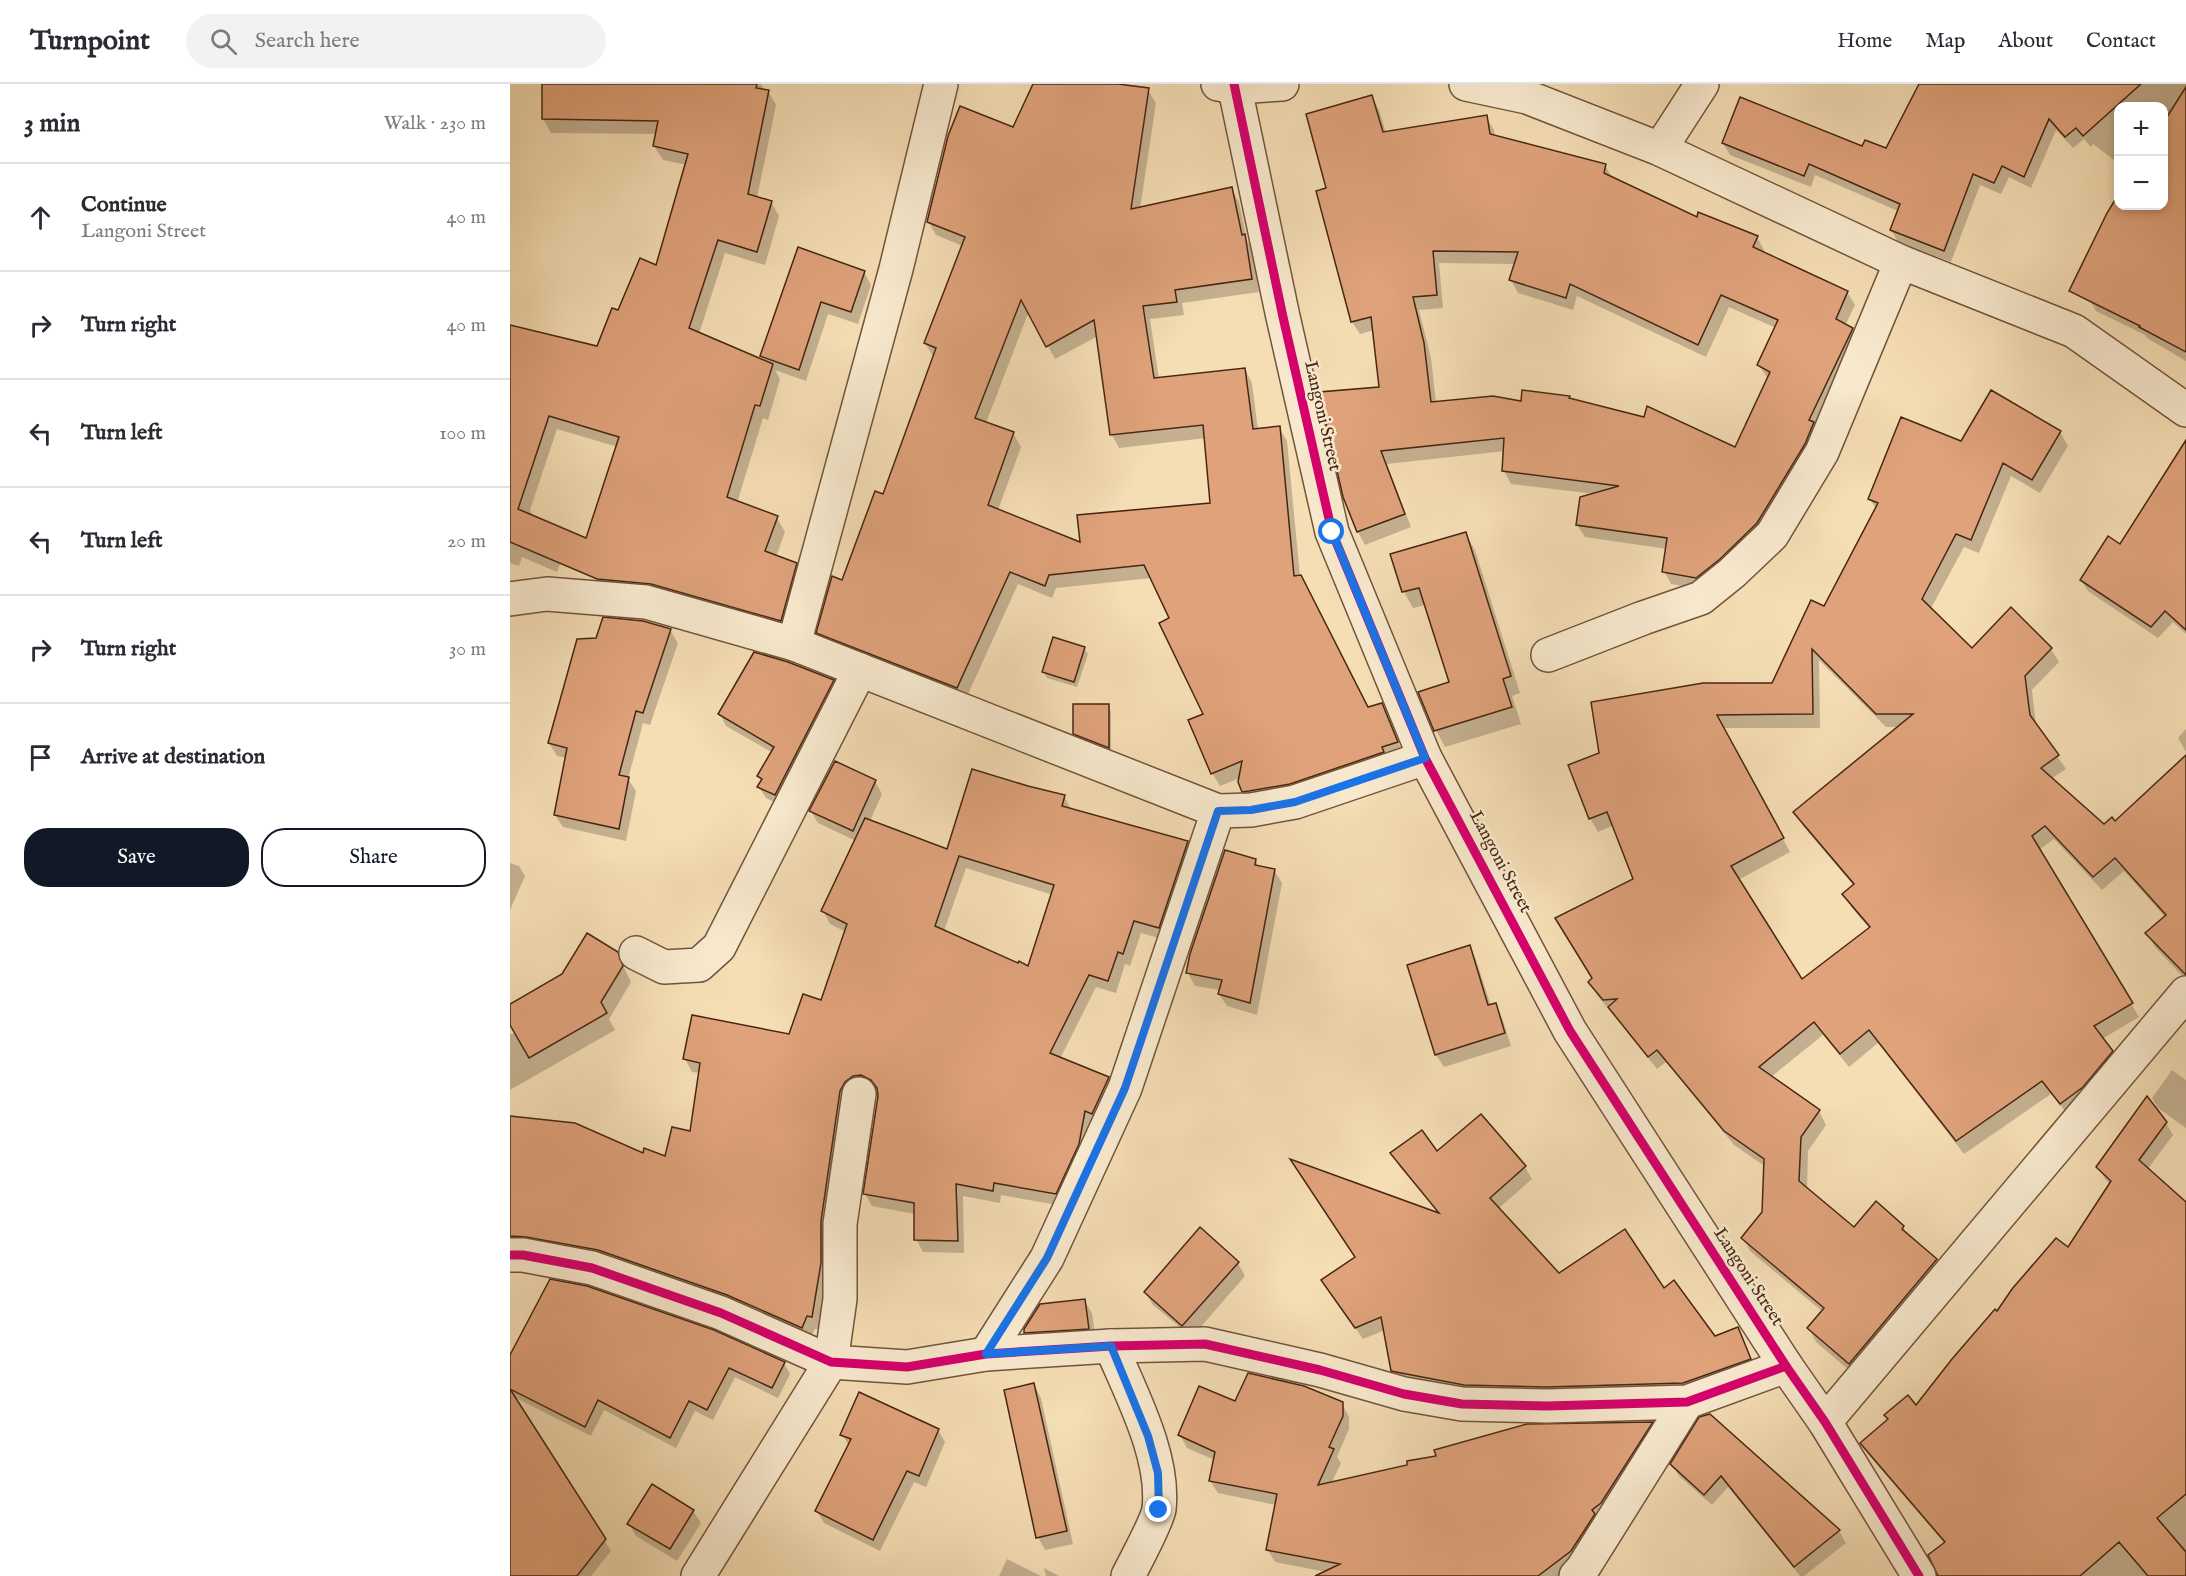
<!DOCTYPE html>
<html lang="en">
<head>
<meta charset="utf-8">
<style>
  :root { --surface:#fff; --page:#f2f2f3; --text:#2b2b33; --muted:#7c7c81; --line:#e1e1e2; --accent:#111827 }
  body { margin:0; font-family:"IM FELL English",serif; background:var(--page); color:var(--text) }
  .controls { position:absolute; right:18px; top:18px; display:grid; overflow:hidden; border-radius:12px; box-shadow:0 3px 9px #0003 }
  .controls button { width:54px; height:54px; display:grid; place-items:center; padding:0; border:0; border-bottom:2px solid var(--line); background:var(--surface); color:var(--text); font:30px sans-serif }
  .stop { position:absolute; width:18px; height:18px; margin:-14px; border:4px solid #1a73e8; border-radius:50%; background:#fff }
  .stop.end { background:#1a73e8; border-color:#fff; box-shadow:0 2px 6px #0008 }
  .list { margin:0; padding:0; list-style:none }
  h2 { display:flex; justify-content:space-between; align-items:center; height:78px; margin:0; padding:0 24px; font-size:26px }
  h2 small { font-size:20px; font-weight:400; color:var(--muted) }
  .list li { display:grid; grid-template-columns:39px 1fr auto; gap:18px; align-items:center; box-sizing:border-box; height:108px; padding:0 24px; border-top:2px solid var(--line) }
  .list b { display:block; font-size:22px; white-space:nowrap }
  .list p { margin:0; font-size:20px; white-space:nowrap; color:var(--muted) }
  .list em { font-size:20px; font-style:normal; color:var(--muted) }
  .actions { display:flex; gap:12px; padding:18px 24px }
  .actions a { flex:1; padding:14px 0; border:2px solid var(--accent); border-radius:24px; text-align:center; font-size:21px; color:var(--accent) }
  .actions .main { background:var(--accent); color:#fff }
  .icon { flex:none; width:33px; height:33px; fill:none; stroke:currentColor; stroke-width:2; stroke-linecap:round; stroke-linejoin:round }
  .map { position:relative; flex:none; width:1676px; height:1492px; overflow:hidden }
  header { display:flex; align-items:center; gap:36px; box-sizing:border-box; height:84px; padding:0 30px; background:var(--surface); border-bottom:2px solid var(--line) }
  header strong { font-size:28px }
  nav { display:flex; gap:33px; margin-inline-start:auto; font-size:21px }
  .search { width:420px; height:54px; background:var(--page); display:flex; align-items:center; gap:15px; box-sizing:border-box; padding:0 21px; border-radius:33px; color:var(--muted); font-size:22px }
  main { display:flex }
  aside { flex:1; background:var(--surface) }
  .map>svg:first-child { display:block }
  .shadow { fill:#0003; fill-rule:evenodd }
  .building { fill:#dfa27b; stroke:#462613; stroke-width:1.5; fill-rule:evenodd }
  .lines { fill:none; stroke-linecap:round; stroke-linejoin:round }
  .minor-casing { stroke:#72543b; stroke-width:36 }
  .minor { stroke:#f8e9ce; stroke-width:33 }
  .cycleway-casing { stroke:#f8e9ce; stroke-width:13 }
  .cycleway { stroke:#d6006c; stroke-width:9 }
  .route { stroke:#1a73e8; stroke-width:8 }
  .labels { text-anchor:middle; dominant-baseline:central; stroke-width:5; stroke-linejoin:round; paint-order:stroke }
  .street-label { font-size:18px; fill:#462613; stroke:#f8e9ce }
</style>
</head>
<body>
<header>
<strong>Turnpoint</strong>
<div class="search"><svg class="icon" aria-label="search" viewBox="0 0 24 24"><circle cx="10" cy="10" r="6"/><path d="M15 15l6 6"/></svg>Search here</div>
<nav><a>Home</a><a>Map</a><a>About</a><a>Contact</a></nav>
</header>
<main>
<aside>
<h2>3 min<small>Walk · 230 m</small></h2>
<ul class="list">
<li><svg class="icon" aria-label="ahead" viewBox="0 0 24 24"><path d="M12 20V5M6 11l6-6 6 6"/></svg><div><b>Continue</b><p>Langoni Street</p></div><em>40 m</em></li>
<li><svg class="icon" aria-label="right" viewBox="0 0 24 24"><path d="M7 20v-9h11M14 6l5 5-5 5"/></svg><div><b>Turn right</b></div><em>40 m</em></li>
<li><svg class="icon" aria-label="left" viewBox="0 0 24 24"><path d="M17 20v-9H6M10 6l-5 5 5 5"/></svg><div><b>Turn left</b></div><em>100 m</em></li>
<li><svg class="icon" aria-label="left" viewBox="0 0 24 24"><path d="M17 20v-9H6M10 6l-5 5 5 5"/></svg><div><b>Turn left</b></div><em>20 m</em></li>
<li><svg class="icon" aria-label="right" viewBox="0 0 24 24"><path d="M7 20v-9h11M14 6l5 5-5 5"/></svg><div><b>Turn right</b></div><em>30 m</em></li>
<li><svg class="icon" aria-label="arrive" viewBox="0 0 24 24"><path d="M6 21V4h12l-3 4 3 4H6"/></svg><div><b>Arrive at destination</b></div></li>
</ul>
<div class="actions"><a class="main">Save</a><a>Share</a></div>
</aside>
<div class="map">
<svg width="1676" height="1492" viewBox="0 0 1676 1492">
  <rect width="100%" height="100%" fill="#f5ddb4"/>
  <filter id="stains"><feTurbulence type="fractalNoise" baseFrequency=".00333" numOctaves="4"/><feColorMatrix values="0 0 0 0 .2 0 0 0 0 .09 0 0 0 0 .02 0 0 0 .5 -.17"/></filter>
  <radialGradient id="worn" r=".72"><stop offset=".6" stop-color="#630" stop-opacity="0"/><stop offset="1" stop-color="#630" stop-opacity=".3"/></radialGradient>
  <!-- shadow -->
  <g class="shadow">
    <polygon points="34,0 251,0 255,7 258,7 266,21 247,114 261,118 269,132 255,181 215,169 189,250 256,279 252,272 288,165 354,188 361,201 348,240 318,230 296,297 265,286 270,295 258,336 253,334 227,419 267,434 275,448 266,473 286,480 294,494 279,550 94,508 86,494 108,363 47,345 20,426 24,434 58,459 47,488 12,473 9,482 0,479 0,255 87,264 109,228 147,183 177,81 153,76 144,62 147,50 41,49 33,35"/>
    <path d="M 525,0 L 598,0 L 638,6 L 646,19 L 630,125 L 721,105 L 729,118 L 737,156 L 742,165 L 749,208 L 672,219 L 674,231 L 640,235 L 649,295 L 735,285 L 742,299 L 748,346 L 769,344 L 777,357 L 790,492 L 858,625 L 871,620 L 894,671 L 741,720 L 733,707 L 730,694 L 710,702 L 702,689 L 695,631 L 661,535 L 642,494 L 546,504 L 542,514 L 508,500 L 455,617 L 316,562 L 308,549 L 374,412 L 423,272 L 415,259 L 453,162 L 426,151 L 418,137 L 504,45 ZM 519,227 L 545,275 L 588,252 L 602,351 L 609,364 L 696,354 L 702,420 L 571,460 L 488,426 L 511,363 L 503,349 L 476,339 Z"/>
    <polygon points="1410,0 1676,0 1676,47 1654,96 1654,22 1608,22 1608,79 1583,60 1581,63 1574,55 1563,64 1546,46 1521,104 1499,93 1491,110 1470,101 1441,178 1388,158 1381,146 1388,127 1305,91 1301,103 1220,71 1213,59 1376,66"/>
    <path d="M 862,13 L 869,26 L 876,49 L 976,33 L 984,46 L 985,53 L 1095,81 L 1102,94 L 1187,135 L 1247,153 L 1254,166 L 1253,169 L 1337,208 L 1345,221 L 1335,242 L 1342,245 L 1349,258 L 1254,452 L 1194,506 L 1161,500 L 1154,487 L 1157,465 L 1075,453 L 1067,441 L 1085,410 L 1001,400 L 994,387 L 995,367 L 877,380 L 901,443 L 855,461 L 848,448 L 835,413 L 871,304 L 864,246 L 850,250 L 842,238 L 818,105 ZM 929,179 L 1006,180 L 1001,196 L 1008,209 L 1063,226 L 1067,212 L 1196,273 L 1219,223 L 1266,244 L 1249,281 L 1258,295 L 1226,365 L 1060,316 L 1059,313 L 1012,318 L 926,319 L 921,274 L 909,226 L 933,224 Z"/>
    <polygon points="1676,125 1676,277 1637,254 1635,251 1586,227 1580,216"/>
    <path d="M 1550,348 L 1558,362 L 1530,409 L 1501,392 L 1469,469 L 1454,463 L 1420,526 L 1462,567 L 1541,565 L 1549,578 L 1522,606 L 1526,642 L 1556,685 L 1541,695 L 1594,742 L 1605,739 L 1676,673 L 1676,893 L 1675,895 L 1645,863 L 1637,849 L 1655,833 L 1614,787 L 1592,806 L 1544,755 L 1529,766 L 1629,933 L 1592,955 L 1609,982 L 1559,1032 L 1541,1010 L 1454,1070 L 1368,959 L 1339,983 L 1313,951 L 1261,993 L 1309,1027 L 1316,1041 L 1298,1067 L 1297,1105 L 1344,1145 L 1393,1143 L 1400,1154 L 1426,1176 L 1434,1190 L 1347,1293 L 1306,1258 L 1299,1244 L 1313,1228 L 1240,1167 L 1233,1154 L 1254,1128 L 1256,1083 L 1224,1061 L 1156,978 L 1147,985 L 1088,912 L 1080,898 L 1084,895 L 1125,796 L 1104,741 L 1088,748 L 1080,734 L 1060,682 L 1263,601 L 1314,524 L 1366,425 L 1360,415 L 1451,359 ZM 1309,576 L 1376,643 L 1389,643 L 1285,728 L 1293,742 L 1344,802 L 1334,810 L 1342,824 L 1360,845 L 1292,897 L 1228,796 L 1280,768 L 1213,644 L 1310,644 Z"/>
    <polygon points="1676,383 1676,550 1663,538 1648,554 1578,507 1571,496 1610,462"/>
    <polygon points="955,449 965,466 1010,609 1002,612 1011,640 935,663 926,646 941,599 916,521 903,524 894,508 882,471"/>
    <polygon points="160,546 168,559 140,641 133,639 118,695 126,707 116,757 53,743 45,731 57,674 47,672 39,659"/>
    <polygon points="574,564 578,570 567,603 537,594 534,588"/>
    <polygon points="323,597 330,609 272,722 256,714 249,703 252,697 249,692 263,669 216,642 210,630"/>
    <polygon points="598,622 601,628 601,669 568,655 564,649"/>
    <polygon points="1676,645 1676,668 1668,654"/>
    <path d="M 365,697 L 372,710 L 360,737 L 438,767 L 554,712 L 561,725 L 677,758 L 685,771 L 656,856 L 631,849 L 620,882 L 615,880 L 606,909 L 586,903 L 550,975 L 598,994 L 605,1006 L 553,1122 L 491,1111 L 490,1119 L 453,1112 L 454,1169 L 413,1168 L 406,1155 L 405,1130 L 362,1122 L 355,1110 L 369,1013 L 369,1008 L 361,1004 L 318,1193 L 308,1245 L 305,1245 L 299,1256 L 0,1161 L 0,1033 L 133,1071 L 156,1074 L 182,1049 L 190,989 L 182,988 L 175,975 L 280,952 L 311,918 L 336,848 L 320,840 L 313,827 L 346,757 L 308,739 L 301,727 ZM 456,784 L 543,811 L 519,884 L 434,847 Z"/>
    <polygon points="745,776 749,783 764,786 772,799 747,931 717,922 709,910 710,906 685,902 678,889"/>
    <polygon points="0,779 9,782 15,792 0,826"/>
    <polygon points="959,863 966,876 981,922 985,921 992,934 1001,962 934,983 926,971"/>
    <polygon points="107,869 121,898 99,935 105,946 0,1006 0,950 32,948 0,926 0,921"/>
    <polygon points="1662,986 1676,996 1676,1044 1648,1024 1642,1014"/>
    <polygon points="1656,1039 1663,1051 1637,1086 1676,1119 1676,1492 1430,1492 1420,1471 1435,1460 1359,1371 1352,1360 1379,1336 1376,1331 1406,1324 1487,1229 1558,1165 1601,1101 1595,1095 1588,1083"/>
    <polygon points="927,1069 1015,1083 1022,1095 988,1125 1049,1191 1153,1206 1204,1254 1228,1245 1247,1287 1181,1311 962,1313 890,1299 883,1286 875,1246 853,1255 821,1208 929,1130 889,1082 882,1070"/>
    <polygon points="690,1145 728,1179 735,1192 682,1253 643,1221 635,1208"/>
    <polygon points="574,1216 582,1229 586,1257 523,1261 516,1248"/>
    <polygon points="0,1274 274,1279 280,1290 268,1314 225,1293 203,1336 185,1327 166,1364 94,1326 81,1352 4,1313 101,1467 81,1492 0,1492"/>
    <polygon points="524,1301 531,1314 563,1460 535,1466 528,1453"/>
    <polygon points="726,1319 832,1320 839,1333 839,1345 827,1373 831,1379 821,1400 1142,1339 1149,1352 1052,1492 830,1492 832,1491 765,1478 758,1466 766,1421 708,1409 700,1397 705,1376 677,1364 670,1351"/>
    <polygon points="1200,1331 1329,1447 1336,1459 1294,1492 1290,1492 1218,1403 1202,1421 1169,1392 1162,1380"/>
    <polygon points="428,1346 435,1358 416,1403 404,1398 370,1467 314,1439 307,1427 339,1362 332,1350"/>
    <polygon points="183,1427 191,1439 167,1477 126,1452 119,1440"/>
    <polygon points="497,1475 531,1492 489,1492"/>
    <polygon points="534,1484 549,1492 536,1492"/>
  </g>
  <!-- building -->
  <g class="building">
    <path d="M 32,0 L 247,0 L 246,4 L 259,6 L 238,110 L 262,117 L 247,168 L 208,156 L 179,244 L 263,280 L 250,322 L 245,321 L 217,413 L 268,432 L 255,467 L 287,479 L 271,537 L 141,500 L 87,495 L 0,458 L 0,241 L 87,262 L 102,224 L 108,226 L 130,174 L 146,181 L 178,70 L 143,62 L 148,37 L 32,35 ZM 39,332 L 109,353 L 76,454 L 8,425 Z"/>
    <path d="M 523,0 L 608,0 L 639,4 L 621,125 L 722,103 L 732,151 L 735,150 L 742,195 L 665,206 L 667,218 L 633,222 L 644,294 L 735,284 L 743,345 L 770,342 L 784,492 L 791,491 L 858,623 L 872,619 L 888,658 L 872,663 L 874,668 L 780,700 L 739,707 L 732,708 L 728,698 L 732,677 L 701,690 L 678,636 L 693,630 L 649,539 L 659,534 L 634,481 L 539,491 L 535,502 L 500,488 L 447,604 L 306,549 L 322,492 L 332,496 L 365,407 L 373,410 L 426,264 L 414,259 L 455,153 L 417,138 L 438,52 L 450,22 L 503,43 ZM 511,216 L 536,263 L 584,236 L 600,351 L 693,341 L 700,419 L 567,431 L 570,458 L 478,421 L 504,348 L 465,334 Z"/>
    <polygon points="1409,0 1631,0 1573,52 1566,44 1555,53 1539,35 1514,93 1492,82 1484,99 1463,90 1434,167 1380,146 1390,120 1299,80 1294,92 1212,59 1230,13 1352,62 1355,56 1376,64"/>
    <polygon points="1676,3 1676,268 1629,243 1630,242 1559,207 1597,129 1608,111 1608,122 1653,122 1653,39"/>
    <path d="M 862,11 L 873,48 L 977,31 L 980,50 L 1096,80 L 1094,89 L 1187,133 L 1188,128 L 1248,152 L 1243,163 L 1338,207 L 1326,235 L 1343,244 L 1299,336 L 1304,338 L 1295,360 L 1247,439 L 1210,475 L 1186,494 L 1152,488 L 1157,454 L 1066,441 L 1070,413 L 1109,402 L 992,387 L 994,354 L 871,367 L 895,430 L 847,448 L 833,413 L 809,308 L 869,303 L 861,233 L 841,238 L 806,107 L 816,104 L 796,30 ZM 923,167 L 1008,168 L 999,196 L 1056,214 L 1060,200 L 1188,261 L 1211,211 L 1268,236 L 1247,281 L 1260,288 L 1225,363 L 1137,322 L 1134,333 L 1059,314 L 1060,312 L 1012,306 L 1011,317 L 983,312 L 921,318 L 914,259 L 903,213 L 927,211 Z"/>
    <polygon points="288,163 355,187 341,228 311,218 289,286 250,272"/>
    <path d="M 1481,306 L 1551,347 L 1522,396 L 1493,379 L 1461,456 L 1446,450 L 1412,515 L 1462,564 L 1501,523 L 1542,564 L 1515,592 L 1520,631 L 1549,671 L 1531,684 L 1594,740 L 1602,733 L 1605,737 L 1676,671 L 1676,891 L 1635,849 L 1656,831 L 1605,774 L 1583,793 L 1535,742 L 1522,752 L 1623,919 L 1584,942 L 1603,967 L 1573,1003 L 1550,1020 L 1532,997 L 1446,1057 L 1359,946 L 1330,970 L 1304,938 L 1249,983 L 1310,1026 L 1291,1053 L 1289,1097 L 1344,1143 L 1366,1117 L 1394,1142 L 1392,1145 L 1427,1175 L 1339,1280 L 1297,1244 L 1314,1224 L 1231,1154 L 1252,1128 L 1254,1075 L 1214,1047 L 1147,966 L 1138,973 L 1098,923 L 1107,915 L 1093,916 L 1078,898 L 1082,894 L 1045,834 L 1123,795 L 1097,728 L 1079,735 L 1058,681 L 1089,669 L 1081,618 L 1193,599 L 1262,599 L 1301,516 L 1314,522 L 1368,419 L 1358,415 L 1391,333 L 1451,357 ZM 1302,565 L 1366,630 L 1403,630 L 1283,728 L 1344,800 L 1332,810 L 1360,843 L 1292,895 L 1221,782 L 1274,754 L 1207,631 L 1303,630 Z"/>
    <polygon points="1676,356 1676,546 1655,527 1641,543 1570,496 1598,452 1610,460"/>
    <polygon points="956,448 1001,592 993,595 1002,623 924,647 908,608 939,598 909,504 892,508 880,470"/>
    <polygon points="93,533 133,537 161,545 133,629 126,627 109,691 119,693 109,745 44,731 57,664 38,659 67,555 86,554"/>
    <polygon points="543,553 575,563 564,598 532,588"/>
    <polygon points="244,568 278,578 324,596 265,711 247,703 252,695 247,692 264,663 208,630"/>
    <polygon points="563,620 599,620 599,664 563,650"/>
    <polygon points="325,677 366,696 343,747 299,727"/>
    <path d="M 462,685 L 518,702 L 555,711 L 552,722 L 678,757 L 649,844 L 624,837 L 613,870 L 608,868 L 598,897 L 579,891 L 540,969 L 599,993 L 582,1030 L 575,1027 L 569,1060 L 546,1110 L 484,1099 L 483,1107 L 446,1100 L 448,1157 L 404,1156 L 404,1119 L 353,1110 L 368,1012 L 367,1004 L 361,996 L 351,991 L 343,992 L 335,998 L 330,1007 L 311,1137 L 311,1179 L 302,1233 L 297,1232 L 292,1244 L 217,1211 L 88,1166 L 16,1153 L 0,1152 L 0,1032 L 65,1039 L 133,1069 L 134,1064 L 155,1072 L 162,1043 L 180,1047 L 190,979 L 173,975 L 182,931 L 279,950 L 293,910 L 311,916 L 337,840 L 311,827 L 355,734 L 437,765 ZM 449,772 L 544,801 L 518,882 L 509,877 L 508,879 L 425,842 Z"/>
    <polygon points="715,766 746,775 745,781 765,785 740,919 708,910 712,896 676,889 680,870"/>
    <polygon points="77,849 108,868 113,882 91,918 97,929 19,974 0,941 0,920 52,890"/>
    <polygon points="960,861 978,921 986,919 995,949 925,971 897,881"/>
    <polygon points="1637,1012 1657,1038 1629,1076 1676,1118 1676,1410 1647,1434 1676,1468 1676,1492 1638,1492 1609,1458 1570,1492 1428,1492 1418,1471 1435,1458 1350,1359 1378,1335 1374,1331 1398,1311 1406,1321 1442,1275 1485,1225 1487,1227 1502,1205 1546,1154 1558,1163 1601,1097 1586,1083"/>
    <polygon points="971,1030 1016,1082 980,1114 1049,1189 1115,1145 1154,1204 1164,1196 1205,1252 1228,1243 1241,1275 1173,1299 1037,1303 954,1301 881,1287 871,1233 845,1244 811,1196 845,1173 780,1075 929,1129 880,1069 912,1046 927,1067"/>
    <polygon points="690,1143 729,1178 672,1242 634,1208"/>
    <polygon points="40,1195 77,1202 204,1246 275,1278 262,1304 219,1284 197,1326 179,1317 160,1354 88,1316 75,1343 0,1305 96,1455 67,1492 0,1492 0,1271"/>
    <polygon points="575,1215 579,1245 514,1249 514,1245 530,1220"/>
    <polygon points="738,1289 794,1302 833,1318 833,1332 819,1363 824,1365 808,1401 897,1381 897,1377 926,1372 924,1366 1017,1340 1143,1338 1091,1419 1082,1426 1085,1430 1061,1467 1028,1492 805,1492 830,1480 756,1466 767,1410 699,1397 705,1368 668,1351 689,1302 725,1317"/>
    <polygon points="524,1299 557,1447 526,1454 494,1306"/>
    <polygon points="349,1308 429,1345 409,1392 397,1387 363,1456 305,1427 341,1355 330,1351"/>
    <polygon points="1200,1330 1330,1446 1284,1483 1211,1392 1194,1411 1160,1380 1189,1333"/>
    <polygon points="142,1400 184,1426 160,1465 117,1440"/>
  </g>
  <g class="lines">
    <!-- minor casing -->
    <g class="minor-casing">
      <g id="minor">
        <polyline points="708,0 725,3 772,0"/>
        <polyline points="724,0 773,233 822,448 915,674 1060,947 1276,1282 1315,1338 1409,1492"/>
        <polyline points="956,0 1017,13 1150,65 1391,178 1564,247 1676,326"/>
        <polyline points="1150,65 1192,0"/>
        <polyline points="0,515 37,510 136,518 284,560 708,727 741,726 785,718 915,674"/>
        <polyline points="284,560 386,185 431,0"/>
        <polyline points="1038,571 1133,534 1191,514 1222,489 1262,451 1312,368 1391,178"/>
        <polyline points="126,869 154,883 189,881 209,863 350,586"/>
        <polyline points="0,1171 13,1171 82,1184 211,1229 321,1278 397,1283 476,1270 601,1262 695,1260 810,1286 894,1310 952,1320 1037,1322 1177,1318 1276,1282"/>
        <path d="M 601,1262 C 621,1310 655,1372 649,1425 C 647,1438 625,1478 618,1492"/>
        <polyline points="476,1270 537,1174 615,1004 708,727"/>
        <polyline points="1315,1338 1676,909"/>
        <polyline points="188,1492 321,1278 330,1215 330,1140 349,1010"/>
        <polyline points="1066,1492 1073,1484 1177,1318"/>
      </g>
    </g>
    <!-- minor -->
    <use href="#minor" class="minor"/>
    <!-- cycleway casing -->
    <g class="cycleway-casing">
      <g id="cycleway">
        <polyline points="724,0 773,233 822,448 915,674 1060,947 1276,1282 1315,1338 1409,1492"/>
        <polyline points="0,1171 13,1171 82,1184 211,1229 321,1278 397,1283 476,1270 601,1262 695,1260 810,1286 894,1310 952,1320 1037,1322 1177,1318 1276,1282"/>
      </g>
    </g>
    <!-- cycleway -->
    <use href="#cycleway" class="cycleway"/>
  </g>
  <g class="lines">
    <!-- route -->
    <polyline class="route" points="649,1426 648,1389 638,1352 601,1262 476,1270 537,1174 615,1004 708,727 741,726 785,718 915,674 822,448"/>
  </g>
  <g class="labels">
    <!-- street labels -->
    <g class="street-label">
      <text transform="translate(812 332) rotate(77)">Langoni Street</text>
      <text transform="translate(990 778) rotate(62)">Langoni Street</text>
      <text transform="translate(1238 1193) rotate(57)">Langoni Street</text>
    </g>
  </g>
  <rect width="100%" height="100%" filter="url(#stains)"/>
  <rect width="100%" height="100%" fill="url(#worn)"/>
</svg>
<div class="controls">
<button>+</button>
<button>−</button>
</div>
<div class="stop" style="left:822px;top:448px"></div>
<div class="stop end" style="left:649px;top:1426px"></div>
</div>
</main>
</body>
</html>
